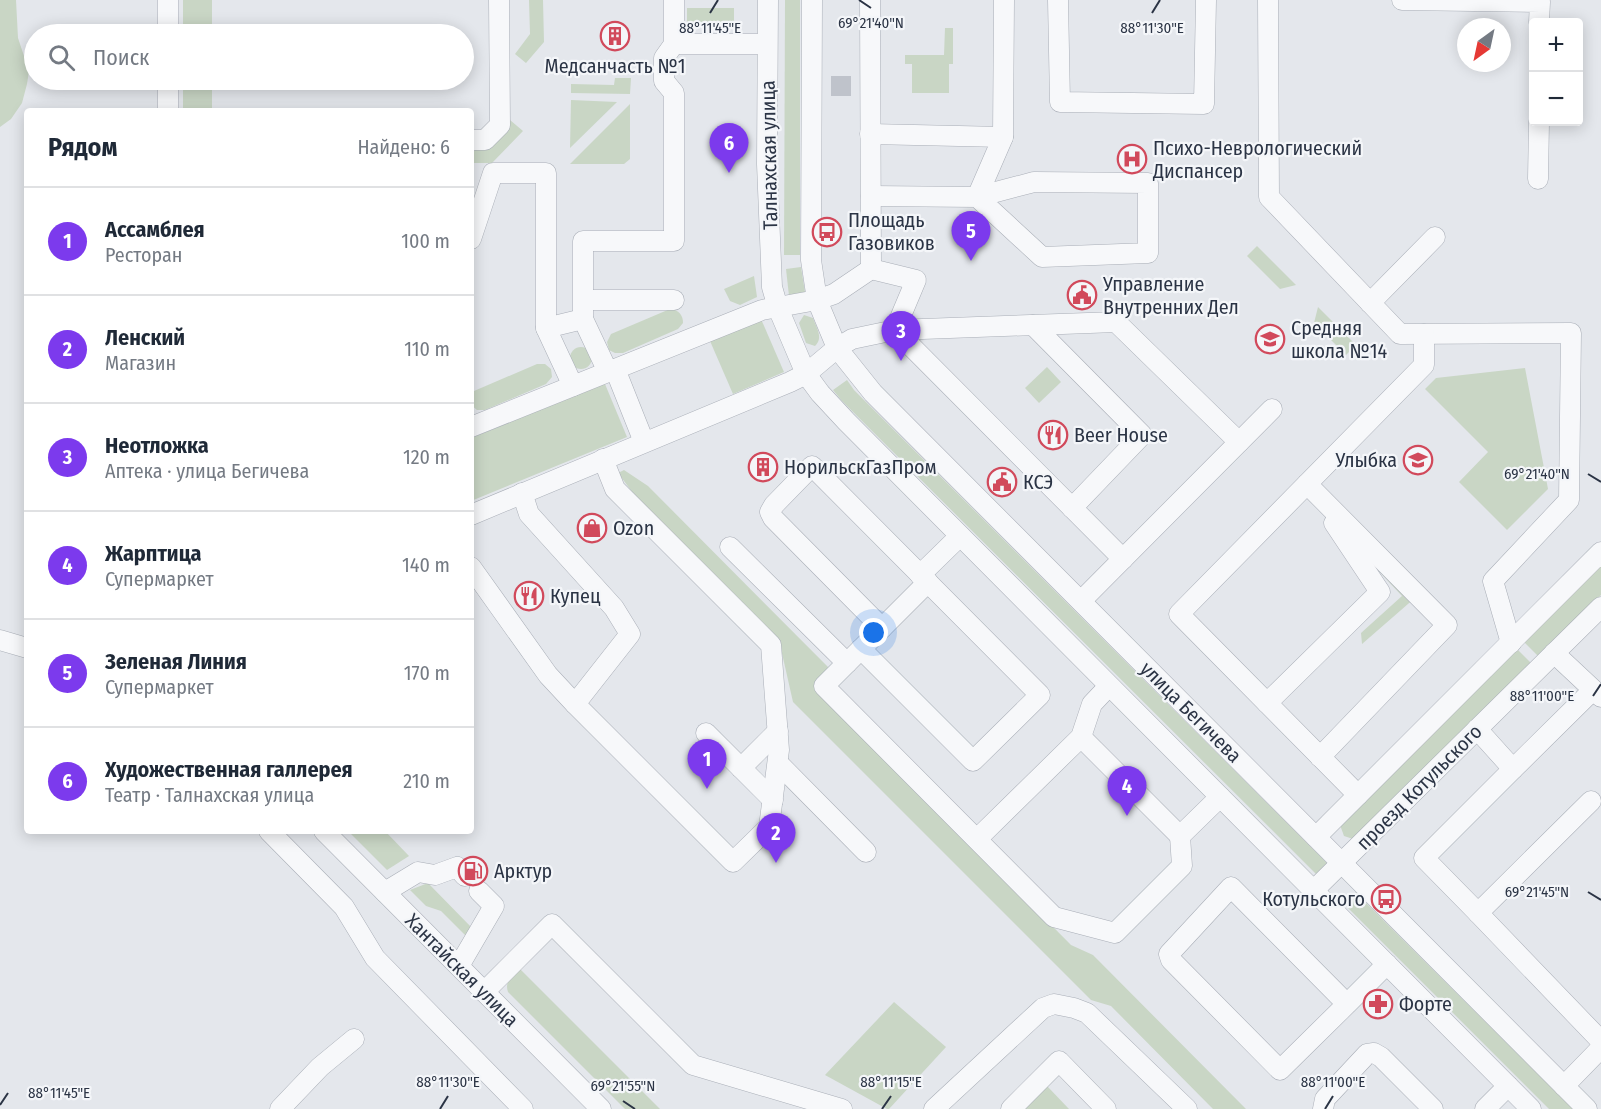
<!DOCTYPE html>
<html lang="ru">
<head>
<meta charset="utf-8">
<style>
  :root { --surface:#fff; --page:#f6f6f7; --text:#1f2937; --muted:#747a83; --line:#e0e1e3; --accent:#7c3aed }
  body { margin:0; font-family:"Fira Sans Condensed",sans-serif; background:var(--page); color:var(--text) }
  .controls { position:absolute; right:18px; top:18px; display:grid; overflow:hidden; border-radius:6px; box-shadow:0 3px 15px #0003 }
  .controls button { width:54px; height:54px; display:grid; place-items:center; padding:0; border:0; border-bottom:2px solid var(--line); background:var(--surface); color:var(--text); font:30px sans-serif }
  .compass { position:absolute; left:1457px; top:18px; width:54px; height:54px; border-radius:50%; background:var(--surface); box-shadow:0 3px 15px #0003; rotate:213deg }
  .you { position:absolute; left:874px; top:633px; width:21px; height:21px; margin:-15px; border:4px solid #fff; border-radius:50%; background:#1a73e8; box-shadow:0 0 0 9px #1a73e833 }
  .badge { display:grid; place-items:center; width:39px; height:39px; border-radius:50%; background:var(--accent); color:#fff; font-size:20px; font-weight:700 }
  .pin { position:absolute; translate:-50% -50px; filter:drop-shadow(0 2px 3px #0008) }
  .pin::after { content:''; position:absolute; top:32px; width:21px; height:18px; background:inherit; clip-path:polygon(0 0,100% 0,50% 100%) }
  .list { margin:0; padding:0; list-style:none }
  h2 { display:flex; justify-content:space-between; align-items:center; height:78px; margin:0; padding:0 24px; font-size:26px }
  h2 small { font-size:20px; font-weight:400; color:var(--muted) }
  .list li { display:grid; grid-template-columns:39px 1fr auto; gap:18px; align-items:center; box-sizing:border-box; height:108px; padding:0 24px; border-top:2px solid var(--line) }
  .list b { display:block; font-size:22px; white-space:nowrap }
  .list p { margin:0; font-size:20px; white-space:nowrap; color:var(--muted) }
  .list em { font-size:20px; font-style:normal; color:var(--muted) }
  .icon { flex:none; width:33px; height:33px; fill:none; stroke:currentColor; stroke-width:2; stroke-linecap:round; stroke-linejoin:round }
  .map { position:relative; flex:none; width:1601px; height:1109px; overflow:hidden }
  .search { position:absolute; background:var(--surface); box-shadow:0 3px 15px #0003; left:24px; top:24px; width:450px; height:66px; display:flex; align-items:center; gap:15px; box-sizing:border-box; padding:0 21px; border-radius:33px; color:var(--muted); font-size:22px }
  .panel { position:absolute; background:var(--surface); box-shadow:0 3px 15px #0003; left:24px; top:108px; width:450px; height:726px; border-radius:6px }
  .map>svg:first-child { display:block }
  .green { fill:#c9d6c5 }
  .lines { fill:none; stroke-linecap:round; stroke-linejoin:round }
  .minor-tunnel { stroke:#bfc3cb; stroke-width:20; stroke-dasharray:20 10; stroke-linecap:butt }
  .minor-casing { stroke:#a9aeb7; stroke-width:21 }
  .minor { stroke:#f7f8fa; stroke-width:20 }
  .ticks { fill:none; stroke:#2b3445; stroke-width:2 }
  .labels { text-anchor:middle; dominant-baseline:central; stroke-width:4.5; stroke-linejoin:round; paint-order:stroke }
  .poi-label { font-size:20px; fill:#2b3445; stroke:#f4f6f9; text-anchor:start }
  .street-label { font-size:20px; fill:#2b3445; stroke:#f4f6f9 }
  .ticks-label { font-size:15px; text-anchor:middle; fill:#2b3445; stroke:#f4f6f9; stroke-width:4.5; stroke-linejoin:round; paint-order:stroke }
</style>
</head>
<body>
<div class="map">
<svg width="1601" height="1109" viewBox="0 0 1601 1109">
  <rect width="100%" height="100%" fill="#e4e7ec"/>
  <!-- green -->
  <g class="green">
    <polygon points="0,0 16,0 18,38 29,71 27,84 22,103 11,119 0,127"/>
    <rect x="183" y="0" width="29" height="34"/>
    <polygon points="529,0 543,0 544,42 526,63 515,54 530,34"/>
    <polygon points="785,0 800,0 800,255 784,255"/>
    <polygon points="687,8 734,8 734,25 687,24"/>
    <polygon points="945,28 953,28 953,64 949,64 949,93 912,93 912,64 905,64 905,55 944,55"/>
    <polygon points="615,78 631,78 630,94 571,93 571,84 614,85"/>
    <rect x="183" y="80" width="29" height="31"/>
    <polygon points="571,100 617,102 570,148"/>
    <polygon points="630,104 630,159 624,164 570,164"/>
    <polygon points="510,120 523,131 492,163 471,163 471,152 494,141"/>
    <polygon points="1257,246 1296,285 1280,289 1247,256"/>
    <polygon points="801,267 805,292 789,296 786,269"/>
    <polygon points="754,276 757,297 740,305 730,301 724,289"/>
    <polygon points="1318,307 1356,345 1346,355 1314,323"/>
    <path d="M 670,309 C 678,310 683,314 683,323 L 678,329 L 623,353 L 615,353 L 609,350 L 607,342 L 611,334 Z"/>
    <path d="M 804,315 L 813,318 C 816,327 824,338 815,346 L 806,343 L 799,323 Z"/>
    <polygon points="761,319 784,372 733,394 710,341"/>
    <circle cx="581" cy="358" r="11"/>
    <polygon points="537,364 545,364 551,369 552,377 546,384 485,410 477,410 471,405 471,394 474,391"/>
    <polygon points="1047,367 1061,382 1039,403 1025,388"/>
    <polygon points="1525,368 1548,489 1507,530 1459,482 1488,452 1425,389 1436,378"/>
    <polygon points="847,380 854,390 1327,863 1328,865 1318,876 842,401 833,390"/>
    <polygon points="605,384 627,437 471,501 471,438"/>
    <polygon points="624,470 648,486 828,667 819,691 1071,945 1093,955 1246,1109 1213,1109 1111,1006 1091,1000 793,702 779,640 636,497 618,473"/>
    <polygon points="1361,552 1416,597 1362,644 1361,633 1402,596"/>
    <polygon points="1601,563 1601,595 1539,657 1523,641"/>
    <polygon points="1516,648 1532,664 1353,839 1344,836 1340,825"/>
    <polygon points="348,831 385,831 409,856 387,870"/>
    <polygon points="428,883 471,927 466,936 441,911 426,906 410,890"/>
    <polygon points="1356,892 1356,893 1573,1109 1549,1109 1344,904"/>
    <path d="M 520,969 L 660,1109 L 625,1109 L 508,992 C 504,981 513,976 520,969 Z"/>
    <polygon points="894,1002 946,1047 889,1109 887,1109 825,1075"/>
    <polygon points="1047,1086 1069,1109 1024,1109"/>
  </g>
  <g class="lines">
    <!-- minor-tunnel -->
    <polyline class="minor-tunnel" points="831,86 861,86"/>
    <!-- minor casing -->
    <g class="minor-casing">
      <g id="minor">
        <polyline points="768,0 767,164 772,287 778,308 806,374 820,393 846,421 1531,1109"/>
        <polyline points="812,0 811,260 817,300 837,348 873,393 1587,1109"/>
        <polyline points="1058,0 1060,102 1204,104 1206,0"/>
        <polyline points="1268,0 1269,197 1400,334 1571,333 1569,500 1493,581 1511,643"/>
        <polyline points="1402,0 1540,2 1539,22"/>
        <polyline points="168,34 168,0"/>
        <polyline points="674,44 767,44"/>
        <polyline points="168,111 168,80"/>
        <polyline points="870,134 1003,137"/>
        <polyline points="471,140 485,140 500,125 499,0"/>
        <polyline points="1538,179 1539,122"/>
        <polyline points="871,196 977,197 1034,182 1148,183 1148,253 1042,257 977,197"/>
        <polyline points="977,197 1003,137 1004,0"/>
        <polyline points="471,239 493,173 546,173 546,328 573,386"/>
        <polyline points="871,269 916,280 895,330"/>
        <polyline points="584,300 674,300"/>
        <polyline points="1370,303 1435,237"/>
        <polyline points="1033,325 1142,435 1072,508"/>
        <polyline points="546,328 583,319"/>
        <polyline points="895,330 1123,559"/>
        <polyline points="615,369 644,442"/>
        <polyline points="608,372 583,319 583,241 674,241 674,93 664,81 664,58 674,44 674,0"/>
        <polyline points="471,427 762,310 817,300 834,294 871,269 870,0"/>
        <polyline points="1307,484 1447,625 1320,757"/>
        <polyline points="522,493 529,514 614,608 630,634 575,704 733,862 769,827 779,750 771,645 615,489 603,459"/>
        <polyline points="471,515 790,382 806,374 837,348 852,339 895,330 1116,322 1239,442"/>
        <polyline points="730,547 847,663 861,649 973,761 1040,695 812,466 774,505 770,512 773,518 882,628"/>
        <polyline points="471,567 548,675 575,704"/>
        <polyline points="920,575 960,536"/>
        <polyline points="1081,601 1272,409"/>
        <polyline points="0,640 27,648"/>
        <polyline points="861,649 928,582"/>
        <polyline points="1554,653 1601,697"/>
        <polyline points="847,663 824,686 1054,917 1115,933 1182,866 1180,836 1220,797"/>
        <polyline points="1267,703 1380,592 1334,523"/>
        <polyline points="1477,729 1513,769 1424,858 1478,913"/>
        <polyline points="706,733 773,800"/>
        <polyline points="1081,737 1180,836"/>
        <polyline points="778,763 866,852"/>
        <polyline points="741,768 778,731"/>
        <polyline points="1513,769 1593,690"/>
        <polyline points="1358,795 1179,614 1424,365 1424,334"/>
        <polyline points="1591,801 1478,913 1601,1041"/>
        <polyline points="269,831 344,907 375,958 523,1109"/>
        <polyline points="324,831 601,1109"/>
        <polyline points="1316,837 1601,552"/>
        <polyline points="977,839 1081,737 1092,704 1109,686"/>
        <polyline points="1313,891 1601,607"/>
        <polyline points="385,892 418,872 435,875 457,867 465,876"/>
        <polyline points="459,966 494,906 479,891"/>
        <polyline points="484,992 552,924 693,1065 842,1109"/>
        <polyline points="1347,1004 1280,1070 1171,960 1169,954 1231,887 1347,1004 1387,964"/>
        <polyline points="1564,1086 1601,1048"/>
        <polyline points="280,1109 320,1067 354,1039"/>
        <polyline points="934,1109 1043,1008 1054,1004 1074,1008 1087,1013 1187,1109"/>
        <polyline points="1011,1109 1059,1061 1106,1109"/>
        <polyline points="1323,1109 1325,1099 1367,1054 1374,1053 1381,1057 1433,1109"/>
        <polyline points="1485,1109 1508,1086"/>
      </g>
    </g>
    <!-- minor -->
    <use href="#minor" class="minor"/>
  </g>
  <!-- ticks -->
  <path class="ticks" d="M 859,0 L 871,8M 710,13 L 718,0M 1152,13 L 1160,0M 1588,474 L 1601,482M 1593,696 L 1601,684M 1588,892 L 1601,900M 623,1101 L 635,1109M 0,1105 L 8,1093M 440,1109 L 448,1096M 882,1109 L 891,1096M 1325,1109 L 1333,1096"/>
  <!-- icons -->
  <defs>
    <g id="building-ring" transform="scale(1.5)"><circle r="9.5" fill="#f4f6f9" stroke="#d1495b" stroke-width="1.5"/><path d="M-4-6H4V6H1V3H-1V6H-4ZM-2.5-4.3h1.7v1.8h-1.7ZM.8-4.3h1.7v1.8H.8ZM-2.5-1h1.7V.8h-1.7ZM.8-1h1.7V.8H.8Z" fill="#d1495b"/></g>
    <g id="hospital-ring" transform="scale(1.5)"><circle r="9.5" fill="#f4f6f9" stroke="#d1495b" stroke-width="1.5"/><path d="M-5-5h3v3.5h4V-5h3V5h-3V1.5h-4V5h-3Z" fill="#d1495b"/></g>
    <g id="bus-ring" transform="scale(1.5)"><circle r="9.5" fill="#f4f6f9" stroke="#d1495b" stroke-width="1.5"/><path d="M-5-6H5V4H4V6H2V4H-2V6H-4V4H-5ZM-3.5-4V0h7V-4ZM-3.5 1.2v1.5H-2V1.2ZM2 1.2v1.5H3.5V1.2Z" fill="#d1495b"/></g>
    <g id="civic-ring" transform="scale(1.5)"><circle r="9.5" fill="#f4f6f9" stroke="#d1495b" stroke-width="1.5"/><path d="M-.6-6.5H3V-4.5H.6V-3L4-1V1h2V6H-6V1h2V-1L-.6-3ZM-1.2 2.5V6h2.4V2.5Z" fill="#d1495b"/></g>
    <g id="school-ring" transform="scale(1.5)"><circle r="9.5" fill="#f4f6f9" stroke="#d1495b" stroke-width="1.5"/><path d="M0-5L7-2L0 1L-7-2ZM-4 1L0 2.5L4 1V4Q0 6-4 4Z" fill="#d1495b"/></g>
    <g id="restaurant-ring" transform="scale(1.5)"><circle r="9.5" fill="#f4f6f9" stroke="#d1495b" stroke-width="1.5"/><path d="M-5-6h1v4h1v-4h1v4h1v-4h1v5L-1.5 .5V6h-2V.5L-5-1ZM5-6V6H3V1.5H1.5Q1.5-4 5-6Z" fill="#d1495b"/></g>
    <g id="shop-ring" transform="scale(1.5)"><circle r="9.5" fill="#f4f6f9" stroke="#d1495b" stroke-width="1.5"/><path d="M-5-2.5h2.3a2.7 3.5 0 0 1 5.4 0H5L5.5 6h-11ZM-1.5-2.5h3a1.5 2.3 0 0 0-3 0Z" fill="#d1495b"/></g>
    <g id="fuel-ring" transform="scale(1.5)"><circle r="9.5" fill="#f4f6f9" stroke="#d1495b" stroke-width="1.5"/><path d="M-5.5-6h7V0h2V4h1.3V-2.5L3-4.5l.8-.8L6-3V5H2.5V1h-1V6h-7ZM-4.2-4.7v3.2H.2V-4.7Z" fill="#d1495b"/></g>
    <g id="pharmacy-ring" transform="scale(1.5)"><circle r="9.5" fill="#f4f6f9" stroke="#d1495b" stroke-width="1.5"/><path d="M-2-6h4v4h4v4h-4v4h-4v-4h-4v-4h4Z" fill="#d1495b"/></g>
  </defs>
  <g fill-rule="evenodd">
    <use href="#building-ring" x="615" y="36"/>
    <use href="#hospital-ring" x="1132" y="159"/>
    <use href="#bus-ring" x="827" y="232"/>
    <use href="#civic-ring" x="1082" y="295"/>
    <use href="#school-ring" x="1270" y="339"/>
    <use href="#restaurant-ring" x="1053" y="435"/>
    <use href="#school-ring" x="1418" y="460"/>
    <use href="#building-ring" x="763" y="467"/>
    <use href="#civic-ring" x="1002" y="482"/>
    <use href="#shop-ring" x="592" y="528"/>
    <use href="#restaurant-ring" x="529" y="596"/>
    <use href="#fuel-ring" x="473" y="871"/>
    <use href="#bus-ring" x="1386" y="899"/>
    <use href="#pharmacy-ring" x="1378" y="1004"/>
  </g>
  <g class="labels">
    <!-- poi labels -->
    <g class="poi-label">
      <text x="615" y="66" text-anchor="middle">Медсанчасть №1</text>
      <text x="1153" y="148">Психо-Неврологический<tspan x="1153" dy="23">Диспансер</tspan></text>
      <text x="848" y="220">Площадь<tspan x="848" dy="23">Газовиков</tspan></text>
      <text x="1103" y="284">Управление<tspan x="1103" dy="23">Внутренних Дел</tspan></text>
      <text x="1291" y="328">Средняя<tspan x="1291" dy="23">школа №14</tspan></text>
      <text x="1074" y="435">Beer House</text>
      <text x="1397" y="460" text-anchor="end">Улыбка</text>
      <text x="784" y="467">НорильскГазПром</text>
      <text x="1023" y="482">КСЭ</text>
      <text x="613" y="528">Ozon</text>
      <text x="550" y="596">Купец</text>
      <text x="494" y="871">Арктур</text>
      <text x="1365" y="899" text-anchor="end">Котульского</text>
      <text x="1399" y="1004">Форте</text>
    </g>
    <!-- street labels -->
    <g class="street-label">
      <text transform="translate(769 155) rotate(-91)">Талнахская улица</text>
      <text transform="translate(1191 712) rotate(45)">улица Бегичева</text>
      <text transform="translate(1419 787) rotate(-45)">проезд Котульского</text>
      <text transform="translate(462 970) rotate(45)">Хантайская улица</text>
    </g>
  </g>
  <g class="ticks-label">
    <text x="871" y="28">69°21'40"N</text>
    <text x="1152" y="33">88°11'30"E</text>
    <text x="710" y="33">88°11'45"E</text>
    <text x="1537" y="479">69°21'40"N</text>
    <text x="1542" y="701">88°11'00"E</text>
    <text x="1537" y="897">69°21'45"N</text>
    <text x="448" y="1087">88°11'30"E</text>
    <text x="891" y="1087">88°11'15"E</text>
    <text x="1333" y="1087">88°11'00"E</text>
    <text x="623" y="1091">69°21'55"N</text>
    <text x="59" y="1098">88°11'45"E</text>
  </g>
</svg>
<div class="controls">
<button>+</button>
<button>−</button>
</div>
<svg class="compass" viewBox="-18 -18 36 36"><path d="M0-13l5 13h-10z" fill="#e53935"/><path d="M0 13l5-13h-10z" fill="#747a83"/></svg>
<div class="you"></div>
<div class="pin badge" style="left:707px;top:789px">1</div>
<div class="pin badge" style="left:776px;top:863px">2</div>
<div class="pin badge" style="left:901px;top:361px">3</div>
<div class="pin badge" style="left:1127px;top:816px">4</div>
<div class="pin badge" style="left:971px;top:261px">5</div>
<div class="pin badge" style="left:729px;top:173px">6</div>
<div class="search"><svg class="icon" aria-label="search" viewBox="0 0 24 24"><circle cx="10" cy="10" r="6"/><path d="M15 15l6 6"/></svg>Поиск</div>
<section class="panel">
<h2>Рядом<small>Найдено: 6</small></h2>
<ul class="list">
<li><span class="badge">1</span><div><b>Ассамблея</b><p>Ресторан</p></div><em>100 m</em></li>
<li><span class="badge">2</span><div><b>Ленский</b><p>Магазин</p></div><em>110 m</em></li>
<li><span class="badge">3</span><div><b>Неотложка</b><p>Аптека · улица Бегичева</p></div><em>120 m</em></li>
<li><span class="badge">4</span><div><b>Жарптица</b><p>Супермаркет</p></div><em>140 m</em></li>
<li><span class="badge">5</span><div><b>Зеленая Линия</b><p>Супермаркет</p></div><em>170 m</em></li>
<li><span class="badge">6</span><div><b>Художественная галлерея</b><p>Театр · Талнахская улица</p></div><em>210 m</em></li>
</ul>
</section>
</div>
</body>
</html>
